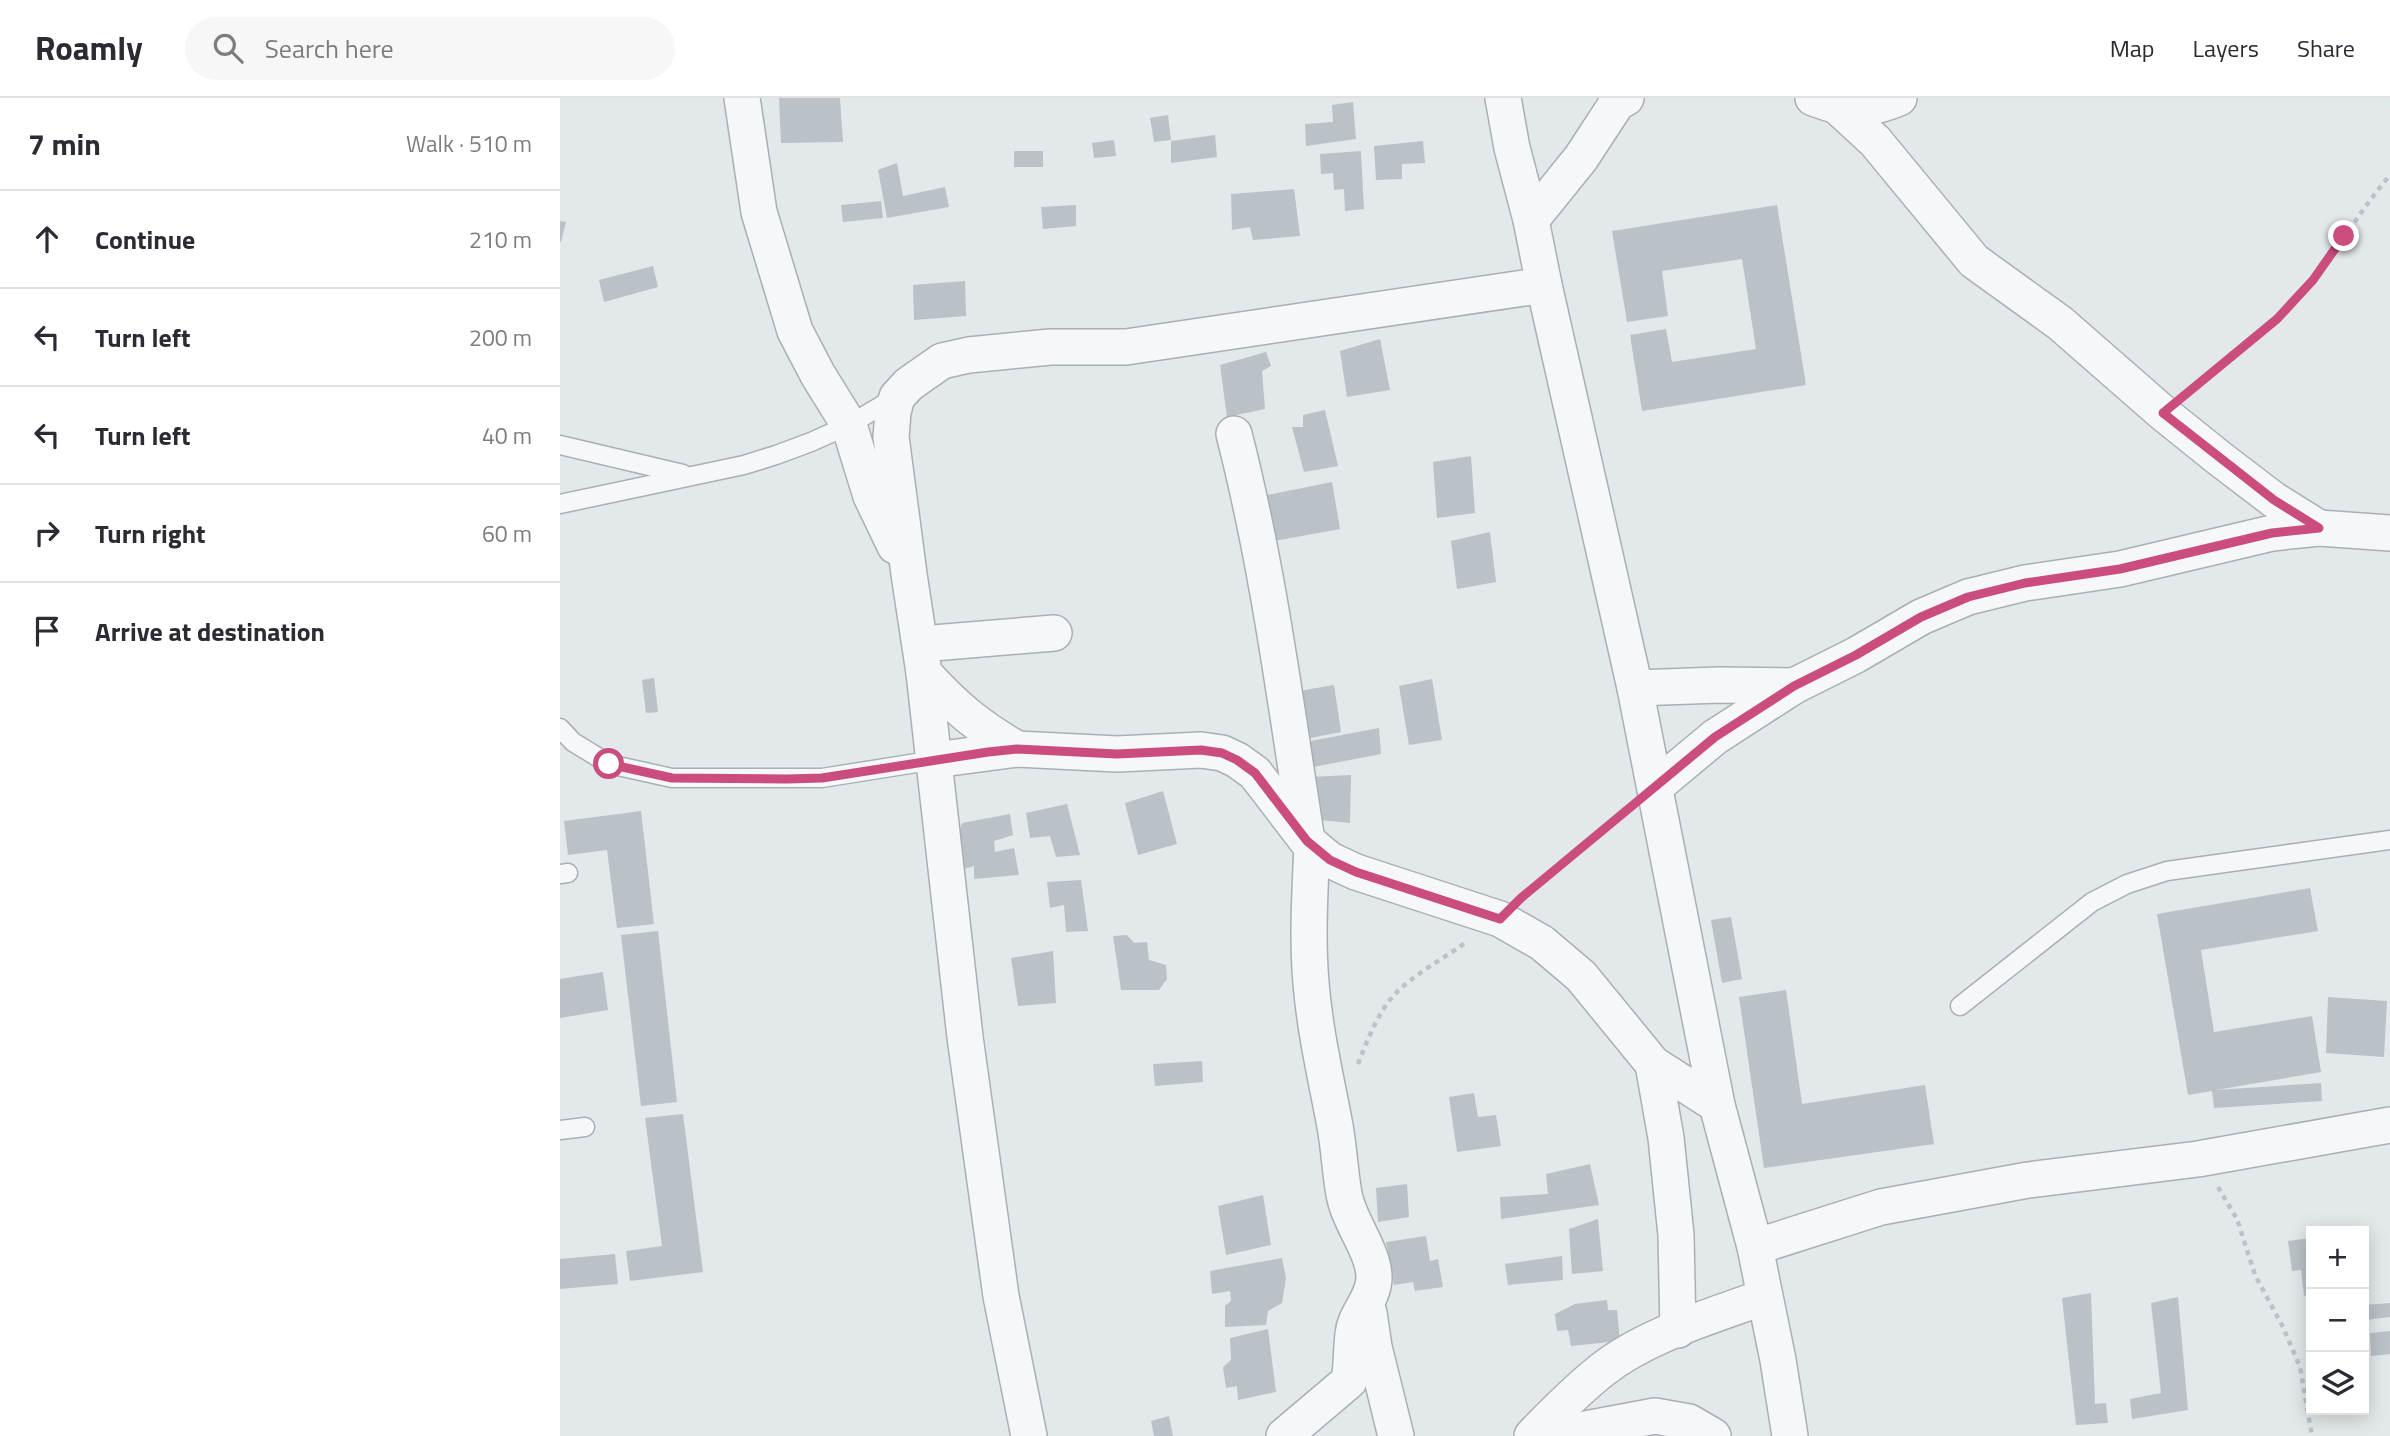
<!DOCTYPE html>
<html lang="en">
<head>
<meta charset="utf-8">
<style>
  :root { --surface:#fff; --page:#f7f7f7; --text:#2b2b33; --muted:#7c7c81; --line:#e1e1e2 }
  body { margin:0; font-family:"Titillium Web",sans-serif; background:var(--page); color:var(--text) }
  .controls { position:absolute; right:21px; bottom:21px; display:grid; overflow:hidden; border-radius:0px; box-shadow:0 4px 18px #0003 }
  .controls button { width:63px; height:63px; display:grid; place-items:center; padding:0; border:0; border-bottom:2px solid var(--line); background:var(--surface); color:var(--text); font:35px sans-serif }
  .stop { position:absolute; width:21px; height:21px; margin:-16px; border:5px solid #ca4d7e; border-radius:50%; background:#fff }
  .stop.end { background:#ca4d7e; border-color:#fff; box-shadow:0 2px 7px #0008 }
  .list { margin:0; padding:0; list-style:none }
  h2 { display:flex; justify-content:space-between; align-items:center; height:91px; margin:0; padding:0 28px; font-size:30px }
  h2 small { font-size:23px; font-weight:400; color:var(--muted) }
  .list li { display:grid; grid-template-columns:46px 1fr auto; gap:21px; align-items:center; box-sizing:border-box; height:98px; padding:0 28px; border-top:2px solid var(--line) }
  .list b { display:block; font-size:26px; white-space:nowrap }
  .list em { font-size:23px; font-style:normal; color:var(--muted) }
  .icon { flex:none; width:38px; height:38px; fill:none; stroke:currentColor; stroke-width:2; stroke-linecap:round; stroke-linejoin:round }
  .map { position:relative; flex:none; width:1830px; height:1338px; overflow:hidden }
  header { display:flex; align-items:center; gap:42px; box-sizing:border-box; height:98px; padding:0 35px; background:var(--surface); border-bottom:2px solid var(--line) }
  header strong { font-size:33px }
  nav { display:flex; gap:38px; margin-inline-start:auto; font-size:24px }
  .search { width:490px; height:63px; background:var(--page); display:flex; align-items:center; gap:18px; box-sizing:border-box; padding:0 24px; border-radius:38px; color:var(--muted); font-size:26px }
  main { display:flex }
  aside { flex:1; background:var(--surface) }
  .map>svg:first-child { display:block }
  .building { fill:#bac2c7 }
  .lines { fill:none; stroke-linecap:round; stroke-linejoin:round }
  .service-casing { stroke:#a8b0b4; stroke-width:21 }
  .minor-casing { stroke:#a8b0b4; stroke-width:38 }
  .path { stroke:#bcc2c6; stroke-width:4.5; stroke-dasharray:5 5; stroke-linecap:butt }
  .service { stroke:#f5f7f9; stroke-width:18 }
  .minor { stroke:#f5f7f9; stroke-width:35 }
  .route { stroke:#ca4d7e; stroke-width:9 }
</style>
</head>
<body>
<header>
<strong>Roamly</strong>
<div class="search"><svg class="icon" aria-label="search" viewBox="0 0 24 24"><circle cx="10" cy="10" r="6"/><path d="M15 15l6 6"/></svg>Search here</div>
<nav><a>Map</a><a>Layers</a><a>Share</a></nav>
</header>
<main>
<aside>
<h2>7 min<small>Walk · 510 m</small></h2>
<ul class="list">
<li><svg class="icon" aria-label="ahead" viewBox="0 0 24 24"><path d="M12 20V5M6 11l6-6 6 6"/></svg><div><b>Continue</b></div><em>210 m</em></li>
<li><svg class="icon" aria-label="left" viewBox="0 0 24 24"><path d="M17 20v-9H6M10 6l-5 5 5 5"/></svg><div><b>Turn left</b></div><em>200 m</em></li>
<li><svg class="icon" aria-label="left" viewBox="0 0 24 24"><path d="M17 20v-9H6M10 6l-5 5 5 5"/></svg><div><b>Turn left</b></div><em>40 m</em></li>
<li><svg class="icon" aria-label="right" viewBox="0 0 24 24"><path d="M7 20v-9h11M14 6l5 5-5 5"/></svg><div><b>Turn right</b></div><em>60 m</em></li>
<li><svg class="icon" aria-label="arrive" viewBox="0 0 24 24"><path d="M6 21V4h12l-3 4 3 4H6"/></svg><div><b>Arrive at destination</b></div></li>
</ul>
</aside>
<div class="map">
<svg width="1830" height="1338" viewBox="0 0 1830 1338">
  <rect width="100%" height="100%" fill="#e3e8ea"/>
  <!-- building -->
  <g class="building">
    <polygon points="219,0 280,0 283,44 221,45"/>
    <polygon points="793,4 796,41 746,48 745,26 773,24 772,7"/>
    <polygon points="608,17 611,42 594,44 590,20"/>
    <polygon points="655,37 657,59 611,65 611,43"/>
    <polygon points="554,42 556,58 534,60 532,45"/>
    <polygon points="863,43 865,65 842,66 842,81 816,82 814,48"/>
    <rect x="454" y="53" width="29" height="16"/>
    <polygon points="801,53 804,111 785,113 784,91 774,92 773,75 761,76 760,56"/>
    <polygon points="337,65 343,98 385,89 389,109 327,120 318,72"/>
    <polygon points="734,91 740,138 693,142 690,129 672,132 671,96"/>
    <polygon points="321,103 323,120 283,124 281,107"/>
    <polygon points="516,107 516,128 483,131 481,109"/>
    <polygon points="1217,107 1246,287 1082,313 1070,237 1106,231 1112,264 1196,251 1182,161 1102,173 1108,218 1067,224 1052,133"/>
    <polygon points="0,123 6,124 1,144 0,144"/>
    <polygon points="93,168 98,189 44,204 39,182"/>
    <polygon points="405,183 406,218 354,222 353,187"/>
    <polygon points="820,241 830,292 787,299 780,253"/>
    <polygon points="706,254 711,268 702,273 705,311 667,319 660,267"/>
    <polygon points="765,312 778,368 744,374 732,329 743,329 743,317"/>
    <polygon points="911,358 915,415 877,420 873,364"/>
    <polygon points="772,384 780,431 708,444 710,413 707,397"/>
    <polygon points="930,434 936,484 897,491 891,443"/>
    <polygon points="94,580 98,614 86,615 82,582"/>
    <polygon points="872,581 882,642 849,647 839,588"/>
    <polygon points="774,587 781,634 746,641 739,593"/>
    <polygon points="819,630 821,656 748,670 745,644"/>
    <polygon points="791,677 790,725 760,722 750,679"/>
    <polygon points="603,693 617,746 578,757 565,705"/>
    <polygon points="507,706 520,757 496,759 490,738 470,740 466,715"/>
    <polygon points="81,713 94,826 57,830 47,752 8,757 4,723"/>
    <polygon points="450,716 453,737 434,743 435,754 454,750 459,777 414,781 414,768 401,772 395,746 402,725"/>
    <polygon points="521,782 528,833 506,834 504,807 490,810 487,784"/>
    <polygon points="1750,790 1758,833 1641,852 1654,934 1752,918 1761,974 1656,992 1761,985 1762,1003 1654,1010 1652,993 1628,997 1597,816"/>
    <polygon points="1171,819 1182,881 1162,885 1151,822"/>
    <polygon points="98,833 117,1004 81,1008 61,837"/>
    <polygon points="567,837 574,845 587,844 589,862 606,867 607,881 599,892 561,892 553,838"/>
    <polygon points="493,853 496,905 458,908 451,860"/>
    <polygon points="43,874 48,912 0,920 0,881"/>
    <polygon points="1226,892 1242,1006 1365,987 1374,1046 1204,1070 1179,899"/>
    <polygon points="1768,899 1827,903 1824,959 1766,955"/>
    <polygon points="642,963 643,984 595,988 593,966"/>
    <polygon points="914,995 918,1019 936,1017 941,1048 897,1054 889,999"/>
    <polygon points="123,1016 143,1174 70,1183 66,1153 102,1148 85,1020"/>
    <polygon points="1030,1066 1039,1107 941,1121 940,1099 988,1096 986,1076"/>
    <polygon points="847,1086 849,1119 818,1124 816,1090"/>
    <polygon points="703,1097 711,1147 666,1157 658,1108"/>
    <polygon points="1038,1121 1043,1173 1012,1176 1009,1131"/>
    <polygon points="866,1138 870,1163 878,1161 883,1189 855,1193 853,1184 834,1187 826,1144"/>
    <polygon points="1751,1140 1751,1198 1744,1198 1741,1172 1732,1173 1728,1143"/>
    <polygon points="55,1156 58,1186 0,1191 0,1161"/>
    <polygon points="1002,1158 1003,1182 948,1187 945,1166"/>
    <polygon points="722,1160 726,1180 722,1205 708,1213 706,1227 665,1229 665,1208 671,1203 670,1193 652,1196 650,1173"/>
    <polygon points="1531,1195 1535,1306 1546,1305 1548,1325 1516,1327 1502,1200"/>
    <polygon points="1618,1199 1628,1312 1572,1321 1570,1301 1601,1295 1591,1205"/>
    <polygon points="1047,1202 1048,1212 1057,1212 1060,1243 1011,1248 1008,1232 997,1233 995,1216 1015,1206"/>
    <polygon points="1830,1205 1830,1219 1805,1222 1804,1207"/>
    <polygon points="708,1231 716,1294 678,1302 677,1288 666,1290 663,1269 671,1262 670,1240"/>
    <polygon points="1830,1233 1830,1256 1811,1258 1810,1235"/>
    <polygon points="609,1318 613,1338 594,1338 591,1323"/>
  </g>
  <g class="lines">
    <!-- service casing -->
    <g class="service-casing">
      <g id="service">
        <polyline points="0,347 123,376"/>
        <polyline points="0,406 184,367 216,357 251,344 289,327 334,300"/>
        <polyline points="0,630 13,644 49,666 112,680 262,680 375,662"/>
        <polyline points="0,776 8,775"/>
        <polyline points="1400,908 1532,804 1567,786 1607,773 1830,742"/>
        <polyline points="0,1032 25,1029"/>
      </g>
    </g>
    <!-- minor casing -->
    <g class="minor-casing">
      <g id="minor">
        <polyline points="182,0 199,114 235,233 258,277 289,327 311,398 335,448"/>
        <polyline points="943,0 952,50 971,122 984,187 1075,590 1157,1007 1195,1149 1218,1262 1230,1338"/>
        <path d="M 1253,0 C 1289,13 1302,15 1339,0"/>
        <polyline points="1278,9 1315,43 1414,163 1500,225 1603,315 1659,360 1714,402 1759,430"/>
        <polyline points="971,122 1021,60 1057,5 1066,0"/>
        <path d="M 674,336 C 708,468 725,602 746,736"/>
        <polyline points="361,546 494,535"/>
        <path d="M 364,575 C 396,610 416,627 457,651"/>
        <polyline points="1075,590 1159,587 1234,588"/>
        <polyline points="375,662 457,651 557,656 641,652 662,655 677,662 695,675 747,743 770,762 796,774 940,821 982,845 1021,878 1093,966 1157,1007"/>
        <polyline points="1095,689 1155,639 1234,588 1296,557 1361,519 1408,499 1465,485 1560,471 1712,435 1759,430 1830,435"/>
        <polyline points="1093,966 1106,1040 1116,1137 1118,1232"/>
        <polyline points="1195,1149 1321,1109 1468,1082 1638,1061 1830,1027"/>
        <polyline points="809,1215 814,1249 836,1338"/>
        <polyline points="469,1338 441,1198 405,939 364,575 349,476 331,339 333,314 337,299 349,286 382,263 409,257 490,249 566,249 984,187"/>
        <path d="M 724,1338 L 789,1283 C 792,1267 791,1252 793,1236 C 795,1216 813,1202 814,1181 C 815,1154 789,1125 784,1096 C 780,1074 779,1050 775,1028 C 766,980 755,934 751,885 C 747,839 750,793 752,747"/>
        <path d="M 972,1338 C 994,1315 1017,1292 1042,1272 C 1086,1237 1152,1218 1204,1199"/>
        <polyline points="988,1338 1095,1318 1129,1324 1153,1338"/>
      </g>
    </g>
    <!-- path -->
    <g class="path">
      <path d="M 1628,295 C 1672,260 1718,226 1753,182 C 1780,148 1802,110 1830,77"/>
      <polyline points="964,798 1068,713"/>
      <path d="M 798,966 C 807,943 817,917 833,898 C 854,876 883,861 908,843"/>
      <polyline points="1658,1089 1677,1121 1695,1177 1723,1229 1740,1269 1752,1338"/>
    </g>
    <!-- service -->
    <use href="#service" class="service"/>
    <!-- minor -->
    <use href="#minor" class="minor"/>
  </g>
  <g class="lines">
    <!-- route -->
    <polyline class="route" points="49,666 112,680 227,681 262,680 428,654 457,651 557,656 641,652 662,655 677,662 695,675 747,743 770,762 796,774 940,821 961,800 1155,639 1234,588 1296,557 1361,519 1408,499 1465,485 1560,471 1712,435 1759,430 1714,402 1603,315 1717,221 1753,182 1784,138"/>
  </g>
</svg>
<div class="controls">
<button>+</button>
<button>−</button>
<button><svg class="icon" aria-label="layers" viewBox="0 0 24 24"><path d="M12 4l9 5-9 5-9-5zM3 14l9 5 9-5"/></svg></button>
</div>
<div class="stop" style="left:49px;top:666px"></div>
<div class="stop end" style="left:1784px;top:138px"></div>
</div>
</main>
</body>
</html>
